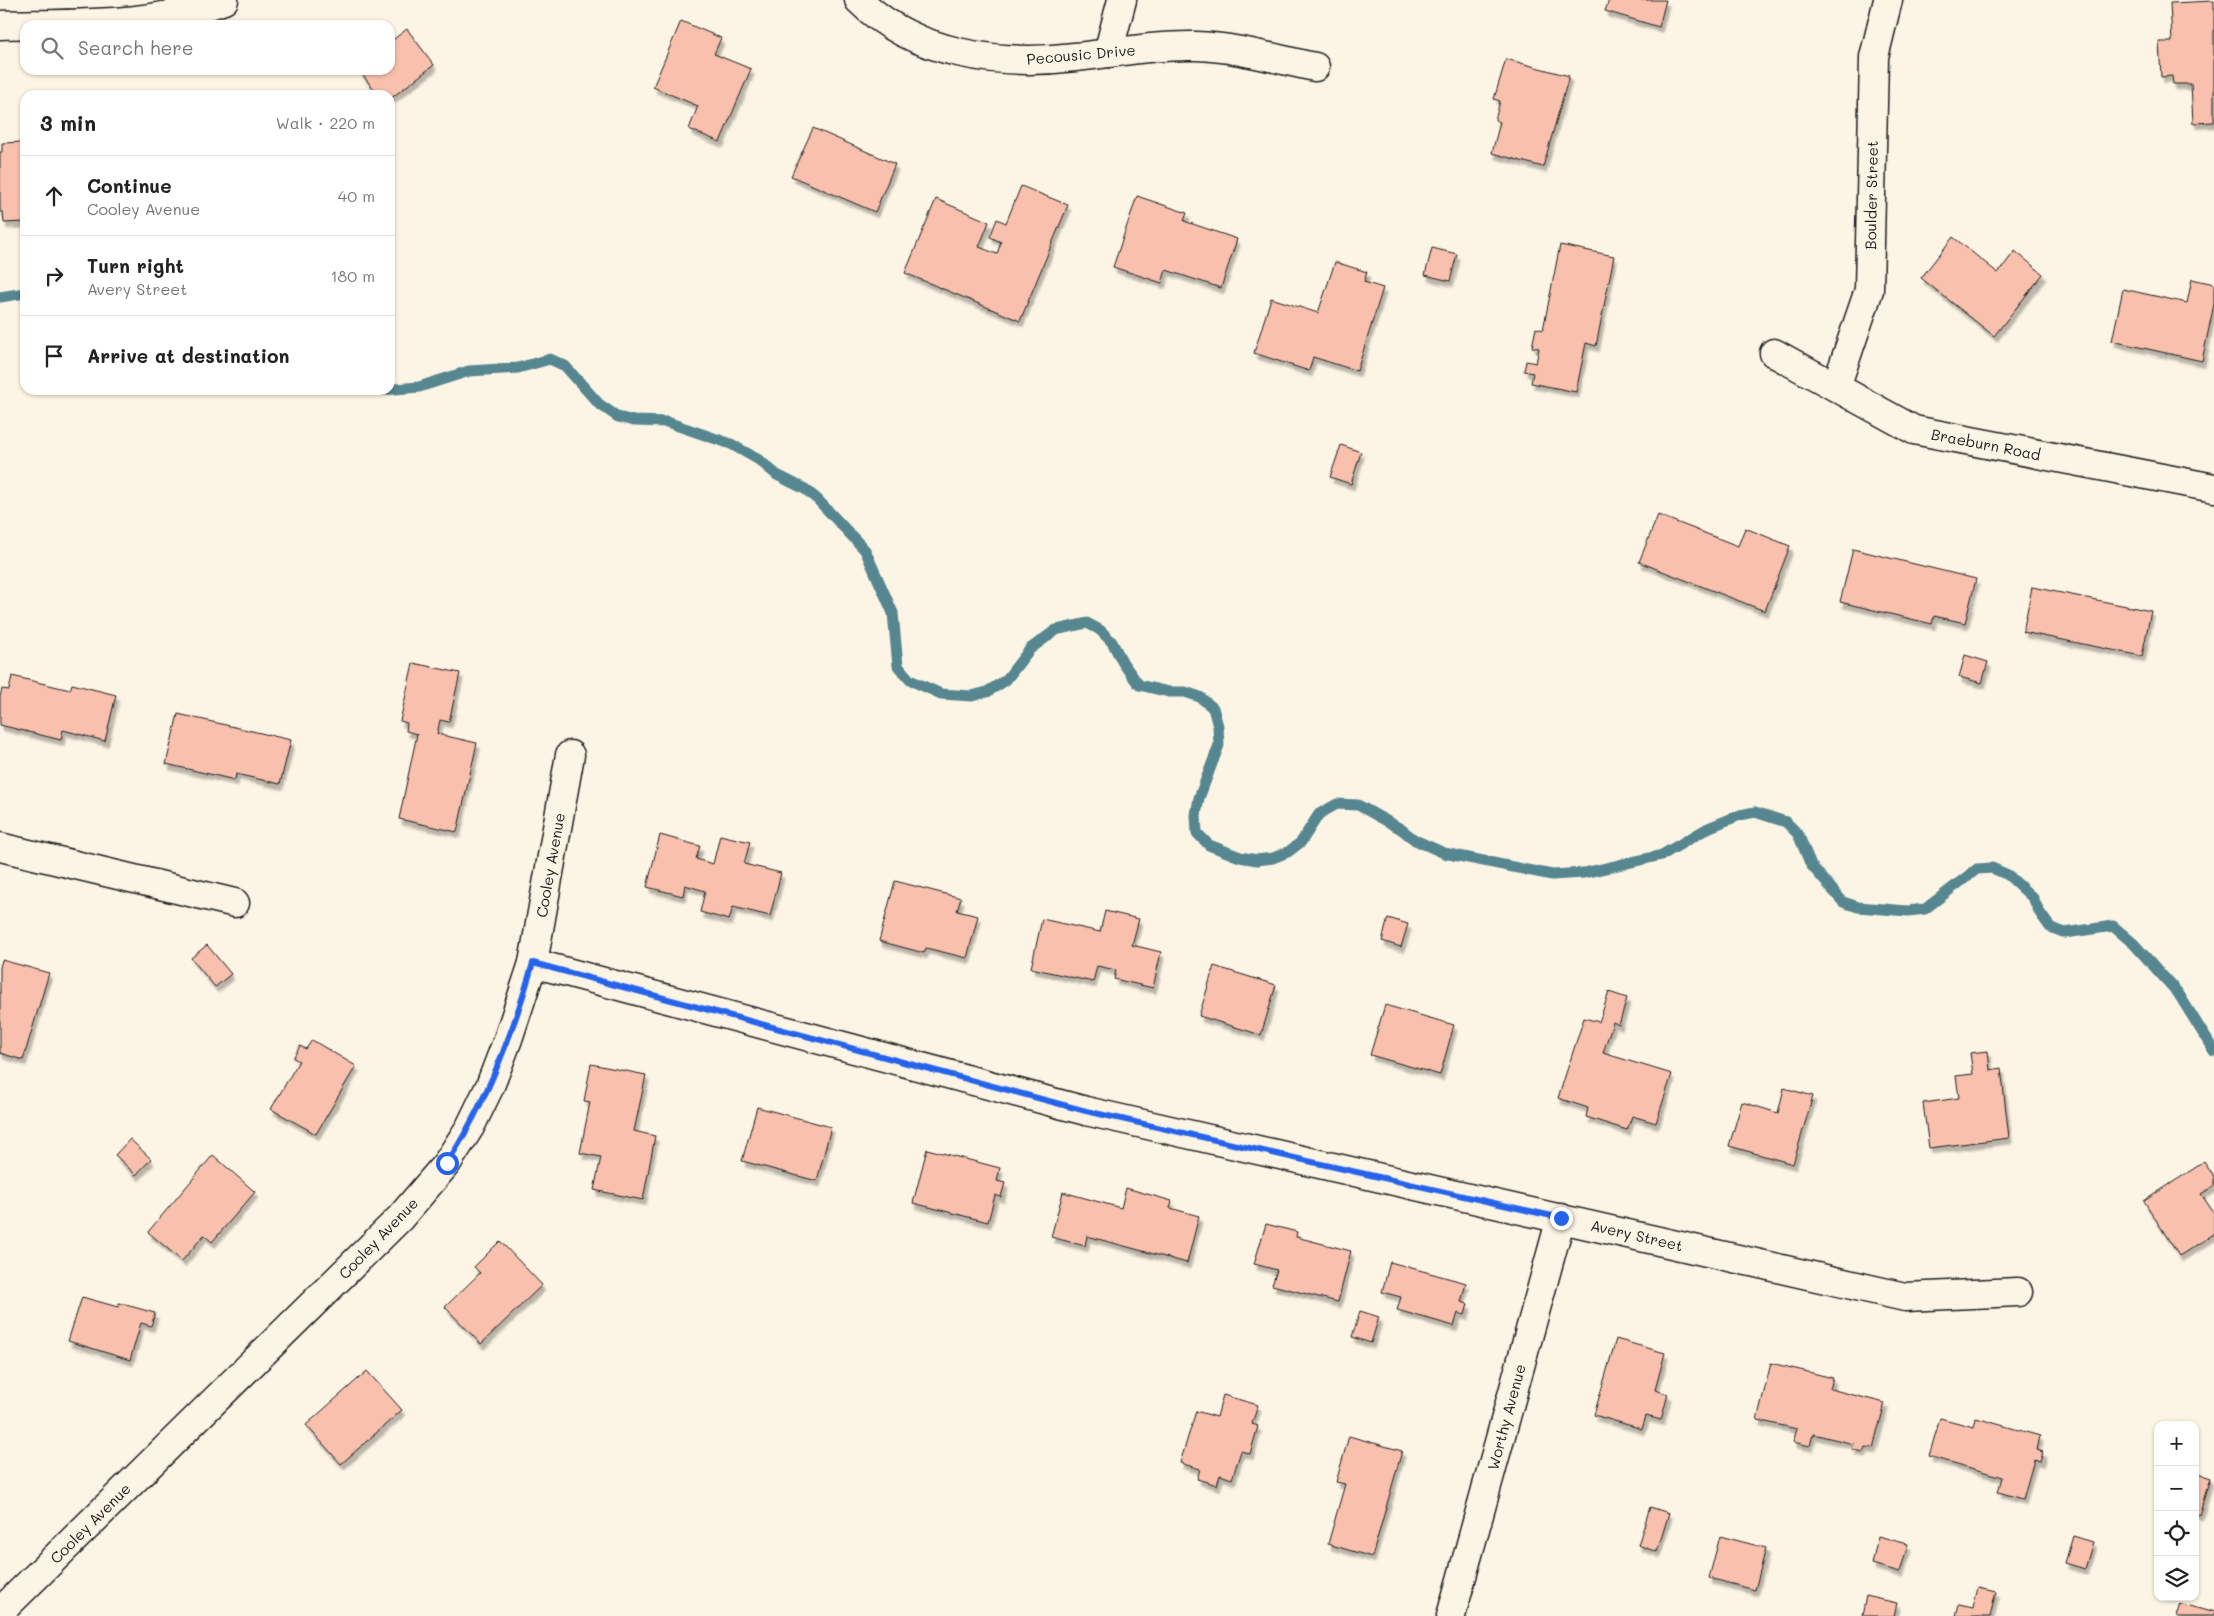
<!DOCTYPE html>
<html lang="en">
<head>
<meta charset="utf-8">
<style>
  :root { --surface:#fff; --page:#f2f2f2; --text:#222; --muted:#767676; --line:#e0e0e0 }
  body { margin:0; font-family:Mali,sans-serif; background:var(--page); color:var(--text) }
  .controls { position:absolute; right:15px; bottom:15px; display:grid; overflow:hidden; border-radius:10px; box-shadow:0 1px 4px #0004 }
  .controls button { width:45px; height:45px; display:grid; place-items:center; padding:0; border:0; border-bottom:1px solid var(--line); background:var(--surface); color:var(--text); font:25px sans-serif }
  .stop { position:absolute; width:15px; height:15px; margin:-11px; border:4px solid #2563eb; border-radius:50%; background:#fff }
  .stop.end { background:#2563eb; border-color:#fff; box-shadow:0 1px 5px #0008 }
  .list { margin:0; padding:0; list-style:none }
  h2 { display:flex; justify-content:space-between; align-items:center; height:65px; margin:0; padding:0 20px; font-size:21px }
  h2 small { font-size:16px; font-weight:400; color:var(--muted) }
  .list li { display:grid; grid-template-columns:32px 1fr auto; gap:15px; align-items:center; box-sizing:border-box; height:80px; padding:0 20px; border-top:1px solid var(--line) }
  .list b { display:block; font-size:19px; white-space:nowrap }
  .list p { margin:0; font-size:16px; white-space:nowrap; color:var(--muted) }
  .list em { font-size:16px; font-style:normal; color:var(--muted) }
  .icon { flex:none; width:28px; height:28px; fill:none; stroke:currentColor; stroke-width:2; stroke-linecap:round; stroke-linejoin:round }
  .map { position:relative; flex:none; width:2214px; height:1616px; overflow:hidden }
  .search { position:absolute; background:var(--surface); box-shadow:0 1px 4px #0004; left:20px; top:20px; width:375px; height:55px; display:flex; align-items:center; gap:12px; box-sizing:border-box; padding:0 18px; border-radius:15px; color:var(--muted); font-size:19px }
  .panel { position:absolute; background:var(--surface); box-shadow:0 1px 4px #0004; left:20px; top:90px; width:375px; height:305px; border-radius:15px }
  .map>svg:first-child { display:block }
  .lines { fill:none; stroke-linecap:round; stroke-linejoin:round }
  .stream { stroke:#56868f; stroke-width:11 }
  .building { fill:#f8c0ad; stroke:#1c1c1c; filter:url(#shadow) }
  .minor-casing { stroke:#1c1c1c; stroke-width:31 }
  .minor { stroke:#fcf5e5; stroke-width:28 }
  .route { stroke:#2563eb; stroke-width:6 }
  .labels { text-anchor:middle; dominant-baseline:central; stroke-width:4.5; stroke-linejoin:round; paint-order:stroke }
  .street-label { font-size:15px; fill:#1c1c1c; stroke:#fcf5e5 }
</style>
</head>
<body>
<div class="map">
<svg width="2214" height="1616" viewBox="0 0 2214 1616">
  <defs>
    <filter id="shadow"><feDropShadow dx="3" dy="5.5" stdDeviation="1" flood-color="#0004"/></filter>
  </defs>
  <rect width="100%" height="100%" fill="#fcf5e5"/>
  <filter id="ink" filterUnits="userSpaceOnUse"><feTurbulence type="fractalNoise" baseFrequency=".02" numOctaves="2"/><feDisplacementMap in="SourceGraphic" scale="10" xChannelSelector="R" yChannelSelector="G"/><feConvolveMatrix kernelMatrix="1 2 1 2 8 2 1 2 1" color-interpolation-filters="sRGB"/></filter>
  <g filter="url(#ink)">
    <g class="lines">
      <!-- stream -->
      <g class="stream">
        <polyline points="0,297 25,293"/>
        <polyline points="383,390 419,387 469,371 518,368 550,359 565,366 599,404 618,417 634,421 667,422 731,444 759,460 777,475 805,489 818,500 865,550 893,613 898,666 910,680 941,694 972,696 987,692 1006,680 1030,649 1056,630 1087,623 1100,630 1112,642 1123,663 1139,685 1169,692 1185,692 1200,697 1213,708 1218,726 1219,745 1199,798 1196,815 1197,833 1209,845 1240,857 1257,860 1273,858 1288,852 1301,842 1319,814 1337,804 1358,805 1401,829 1415,840 1444,853 1552,875 1584,873 1662,855 1708,828 1740,815 1755,812 1786,822 1798,834 1811,865 1843,902 1858,907 1908,911 1925,909 1977,869 1992,868 2008,875 2033,898 2040,913 2050,927 2065,933 2113,926 2134,944 2178,993 2214,1051"/>
      </g>
    </g>
    <!-- building -->
    <g class="building">
      <polygon points="1609,0 1666,0 1659,27 1605,11"/>
      <polygon points="2214,1 2214,122 2193,123 2191,84 2173,84 2172,76 2161,77 2159,42 2172,42 2170,3"/>
      <polygon points="681,21 721,38 714,54 751,69 720,142 689,129 698,106 653,87"/>
      <polygon points="407,29 434,65 390,99 390,95 378,95 359,70 390,70 390,42"/>
      <polygon points="1506,59 1569,76 1543,167 1492,153 1500,122 1495,120 1500,101 1494,99"/>
      <polygon points="813,128 895,164 875,212 791,176"/>
      <polygon points="25,142 25,222 4,223 3,212 0,212 0,152 2,152 2,143"/>
      <polygon points="1021,186 1068,205 1020,321 905,273 936,199 989,222 979,247 997,254 1001,242 990,237 997,219 1006,223"/>
      <polygon points="1137,196 1187,213 1184,221 1237,239 1221,288 1166,270 1162,283 1113,267"/>
      <polygon points="1953,237 1998,273 2015,251 2043,274 1994,336 1921,278"/>
      <polygon points="1560,245 1614,256 1596,346 1586,343 1576,392 1531,383 1533,373 1524,371 1526,361 1536,363 1539,348 1532,347 1536,328 1543,330"/>
      <polygon points="1432,248 1457,254 1450,281 1425,275"/>
      <polygon points="1335,262 1367,272 1364,282 1383,288 1357,371 1313,357 1309,371 1254,353 1271,298 1318,313"/>
      <polygon points="2192,279 2214,284 2214,304 2202,361 2112,341 2123,289 2187,303"/>
      <polygon points="1341,445 1361,452 1351,484 1330,477"/>
      <polygon points="1658,515 1738,546 1745,528 1790,546 1765,611 1639,562"/>
      <polygon points="1853,549 1976,579 1965,623 1934,616 1932,624 1840,602"/>
      <polygon points="2032,587 2151,611 2142,656 2023,632"/>
      <polygon points="1965,655 1988,662 1982,683 1959,677"/>
      <polygon points="413,663 460,673 449,722 440,720 437,734 477,743 457,832 399,819 417,734 406,731 407,723 400,721"/>
      <polygon points="12,676 70,690 72,684 116,695 105,741 63,730 61,740 0,725 0,697 2,689 9,690"/>
      <polygon points="178,714 291,740 280,784 236,774 235,780 166,764"/>
      <polygon points="660,835 700,846 696,859 713,864 720,835 750,842 744,864 781,873 770,916 733,907 729,920 700,912 705,891 685,885 683,896 647,887"/>
      <polygon points="895,881 961,898 957,911 978,916 967,958 926,948 924,953 879,941"/>
      <polygon points="1105,911 1139,919 1132,945 1161,952 1153,988 1114,979 1116,970 1097,966 1093,982 1031,968 1042,919 1100,932"/>
      <polygon points="1388,918 1408,924 1401,947 1382,941"/>
      <polygon points="207,945 231,974 215,987 191,958"/>
      <polygon points="2,960 49,973 23,1060 0,1053 0,967"/>
      <polygon points="1214,966 1276,985 1261,1035 1199,1016"/>
      <polygon points="1609,992 1627,998 1619,1025 1613,1022 1603,1053 1672,1074 1656,1123 1632,1116 1627,1130 1586,1117 1588,1108 1558,1098 1584,1018 1599,1022"/>
      <polygon points="1385,1005 1454,1025 1440,1075 1370,1055"/>
      <polygon points="312,1040 356,1066 316,1134 271,1109 299,1061 293,1058 300,1046 306,1049"/>
      <polygon points="1988,1051 1990,1070 2001,1068 2009,1138 1929,1148 1923,1103 1959,1098 1956,1076 1973,1074 1970,1053"/>
      <polygon points="591,1064 646,1075 634,1131 655,1136 643,1200 594,1190 601,1157 580,1153 590,1102 584,1101"/>
      <polygon points="1784,1088 1813,1096 1793,1164 1729,1146 1742,1102 1778,1113"/>
      <polygon points="757,1107 831,1127 817,1181 742,1161"/>
      <polygon points="130,1139 151,1159 136,1175 115,1155"/>
      <polygon points="927,1149 1000,1168 997,1181 1005,1183 1001,1197 995,1195 988,1222 913,1203"/>
      <polygon points="213,1155 255,1192 212,1242 204,1235 182,1261 148,1232"/>
      <polygon points="2204,1162 2214,1177 2214,1186 2201,1194 2214,1213 2214,1234 2179,1256 2144,1201"/>
      <polygon points="1126,1188 1172,1201 1170,1208 1199,1216 1187,1263 1087,1236 1085,1246 1051,1237 1063,1192 1121,1208"/>
      <polygon points="1266,1224 1297,1232 1296,1237 1351,1251 1338,1302 1272,1285 1277,1270 1254,1264"/>
      <polygon points="500,1241 542,1285 481,1344 445,1307 480,1273 474,1267"/>
      <polygon points="1390,1262 1466,1283 1461,1302 1468,1304 1465,1315 1458,1313 1454,1326 1397,1310 1401,1297 1382,1292"/>
      <polygon points="82,1297 118,1307 119,1303 155,1313 151,1326 141,1323 130,1360 68,1341"/>
      <polygon points="1360,1311 1379,1317 1371,1343 1352,1337"/>
      <polygon points="1616,1339 1665,1353 1655,1390 1668,1394 1661,1420 1646,1416 1642,1429 1594,1415"/>
      <polygon points="1771,1363 1833,1378 1830,1389 1885,1403 1873,1448 1865,1447 1863,1452 1852,1449 1854,1444 1813,1434 1810,1446 1793,1442 1797,1429 1757,1420"/>
      <polygon points="367,1371 402,1410 341,1464 306,1425"/>
      <polygon points="1223,1395 1258,1405 1252,1424 1258,1426 1250,1454 1241,1451 1232,1479 1220,1475 1217,1485 1197,1479 1200,1469 1180,1463 1196,1411 1217,1417"/>
      <polygon points="1940,1418 1974,1427 1976,1418 2040,1436 2037,1450 2043,1452 2040,1462 2034,1460 2023,1499 1998,1492 2002,1477 1929,1456"/>
      <polygon points="1349,1436 1402,1451 1372,1557 1328,1544 1345,1484 1336,1482"/>
      <polygon points="2195,1473 2210,1478 2199,1515 2195,1513"/>
      <polygon points="1650,1507 1669,1513 1657,1552 1638,1545"/>
      <polygon points="1720,1536 1766,1548 1755,1590 1709,1578"/>
      <polygon points="1878,1536 1908,1544 1900,1572 1872,1564"/>
      <polygon points="2073,1536 2093,1542 2085,1569 2065,1563"/>
      <polygon points="1978,1588 1996,1592 1990,1616 1956,1616 1959,1604 1973,1607"/>
      <polygon points="1866,1596 1897,1603 1894,1616 1862,1616"/>
      <polygon points="2180,1603 2214,1613 2214,1616 2176,1616"/>
    </g>
    <g class="lines">
      <!-- minor casing -->
      <g class="minor-casing">
        <g id="minor">
          <path d="M 859,0 C 914,55 1001,66 1075,57 C 1115,53 1155,45 1196,46 C 1236,47 1276,59 1315,67"/>
          <path d="M 0,25 C 75,23 153,27 224,0"/>
          <polyline points="1108,53 1122,0"/>
          <polyline points="1774,353 1914,430 2214,488"/>
          <polyline points="1836,387 1869,290 1874,57 1888,0"/>
          <polyline points="0,847 235,903"/>
          <polyline points="533,963 1086,1111 1905,1297 2018,1292"/>
          <polyline points="0,1612 400,1218 447,1163 470,1127 490,1086 508,1039 533,963 570,755"/>
          <polyline points="1451,1616 1561,1218"/>
        </g>
      </g>
      <!-- minor -->
      <use href="#minor" class="minor"/>
    </g>
  </g>
  <g class="lines" filter="url(#ink)">
    <!-- route -->
    <path class="route" d="M 447,1163 C 487,1102 513,1033 533,963 L 1086,1111 L 1561,1218"/>
  </g>
  <g class="labels">
    <!-- street labels -->
    <g class="street-label">
      <text transform="translate(1081 54) rotate(-5)">Pecousic Drive</text>
      <text transform="translate(1871 195) rotate(-89)">Boulder Street</text>
      <text transform="translate(1986 444) rotate(11)">Braeburn Road</text>
      <text transform="translate(550 865) rotate(-80)">Cooley Avenue</text>
      <text transform="translate(1637 1235) rotate(13)">Avery Street</text>
      <text transform="translate(378 1238) rotate(-46)">Cooley Avenue</text>
      <text transform="translate(1506 1417) rotate(-75)">Worthy Avenue</text>
      <text transform="translate(90 1523) rotate(-45)">Cooley Avenue</text>
    </g>
  </g>
</svg>
<div class="controls">
<button>+</button>
<button>−</button>
<button><svg class="icon" aria-label="locate" viewBox="0 0 24 24"><circle cx="12" cy="12" r="6"/><path d="M12 2v4M12 18v4M2 12h4M18 12h4"/></svg></button>
<button><svg class="icon" aria-label="layers" viewBox="0 0 24 24"><path d="M12 4l9 5-9 5-9-5zM3 14l9 5 9-5"/></svg></button>
</div>
<div class="stop" style="left:447px;top:1163px"></div>
<div class="stop end" style="left:1561px;top:1218px"></div>
<div class="search"><svg class="icon" aria-label="search" viewBox="0 0 24 24"><circle cx="10" cy="10" r="6"/><path d="M15 15l6 6"/></svg>Search here</div>
<section class="panel">
<h2>3 min<small>Walk · 220 m</small></h2>
<ul class="list">
<li><svg class="icon" aria-label="ahead" viewBox="0 0 24 24"><path d="M12 20V5M6 11l6-6 6 6"/></svg><div><b>Continue</b><p>Cooley Avenue</p></div><em>40 m</em></li>
<li><svg class="icon" aria-label="right" viewBox="0 0 24 24"><path d="M7 20v-9h11M14 6l5 5-5 5"/></svg><div><b>Turn right</b><p>Avery Street</p></div><em>180 m</em></li>
<li><svg class="icon" aria-label="arrive" viewBox="0 0 24 24"><path d="M6 21V4h12l-3 4 3 4H6"/></svg><div><b>Arrive at destination</b></div></li>
</ul>
</section>
</div>
</body>
</html>
